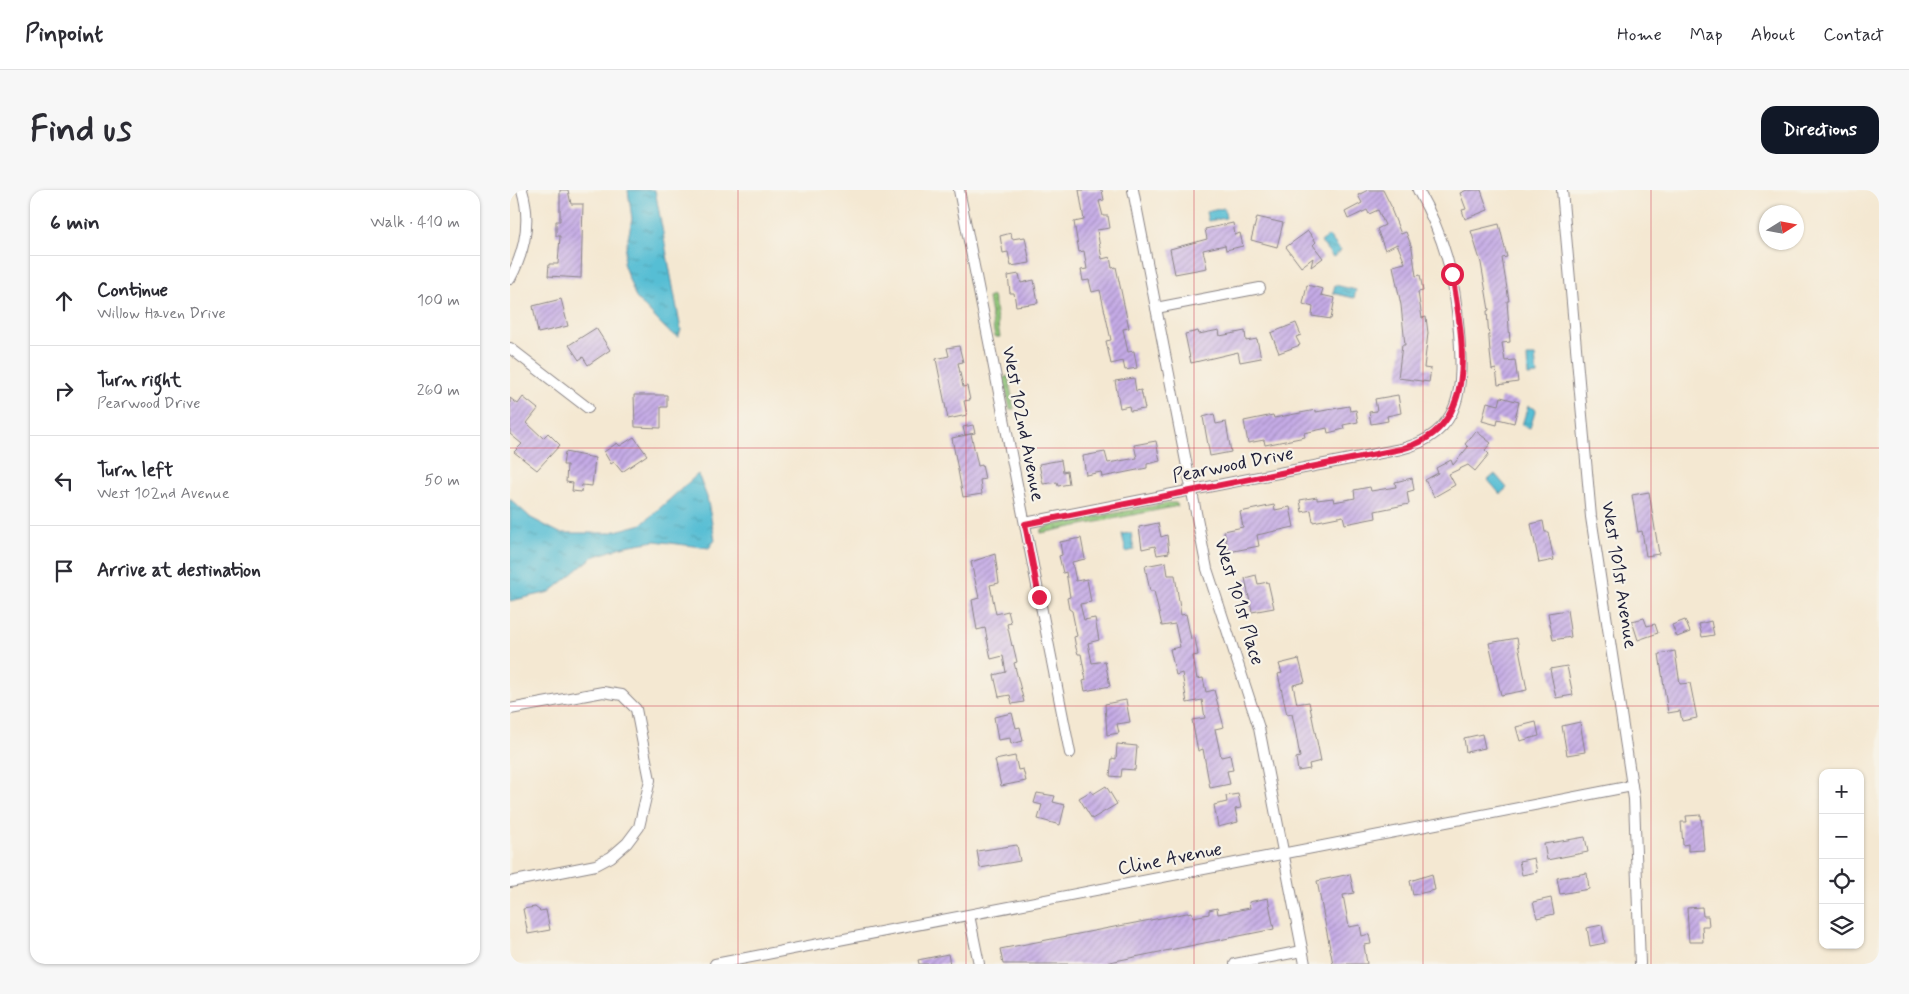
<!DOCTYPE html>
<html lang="en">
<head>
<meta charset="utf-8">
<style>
  :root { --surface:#fff; --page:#f7f7f7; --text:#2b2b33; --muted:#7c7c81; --line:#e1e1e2; --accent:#111827 }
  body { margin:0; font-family:Mynerve,sans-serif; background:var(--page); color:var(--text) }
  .controls { position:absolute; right:15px; bottom:15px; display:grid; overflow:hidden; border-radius:10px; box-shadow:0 1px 4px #0004 }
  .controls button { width:45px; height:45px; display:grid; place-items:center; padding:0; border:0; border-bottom:1px solid var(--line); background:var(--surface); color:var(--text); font:25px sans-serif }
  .compass { position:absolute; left:1249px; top:15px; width:45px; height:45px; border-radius:50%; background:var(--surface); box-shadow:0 1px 4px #0004; rotate:79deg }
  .stop { position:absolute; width:15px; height:15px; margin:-11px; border:4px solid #e11d48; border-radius:50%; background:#fff }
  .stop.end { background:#e11d48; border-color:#fff; box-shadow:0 1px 5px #0008 }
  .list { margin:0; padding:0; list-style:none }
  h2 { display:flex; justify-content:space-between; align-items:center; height:65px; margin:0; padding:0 20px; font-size:21px }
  h2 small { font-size:16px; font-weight:400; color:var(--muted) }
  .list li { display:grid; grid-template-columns:32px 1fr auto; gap:15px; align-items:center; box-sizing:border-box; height:90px; padding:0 20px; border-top:1px solid var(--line) }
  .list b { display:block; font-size:19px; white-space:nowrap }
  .list p { margin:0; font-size:16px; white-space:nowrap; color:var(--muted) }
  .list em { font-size:16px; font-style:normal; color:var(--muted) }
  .icon { flex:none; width:28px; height:28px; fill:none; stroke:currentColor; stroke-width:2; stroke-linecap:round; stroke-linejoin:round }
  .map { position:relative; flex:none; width:1369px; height:774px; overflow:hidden; border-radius:15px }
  header { display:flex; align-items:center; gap:30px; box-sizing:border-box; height:70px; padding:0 25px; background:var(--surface); border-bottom:1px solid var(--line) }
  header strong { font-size:24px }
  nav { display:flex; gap:28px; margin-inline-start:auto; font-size:18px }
  .intro { display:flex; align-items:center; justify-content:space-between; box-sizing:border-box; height:120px; padding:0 30px }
  h1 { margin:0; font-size:35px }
  .button { padding:12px 22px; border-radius:15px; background:var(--accent); color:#fff; font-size:18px; font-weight:700 }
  main { display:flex; gap:30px; padding:0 30px }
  aside { flex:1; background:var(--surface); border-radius:15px; box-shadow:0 1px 4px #0004 }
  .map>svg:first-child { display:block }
  .grass { fill:url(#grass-dots); stroke:#5a755a }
  .water { fill:url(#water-ripples); stroke:#3c7088 }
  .building { fill:url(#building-hatch) }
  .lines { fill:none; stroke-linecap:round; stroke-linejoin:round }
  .minor-casing { stroke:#8b8586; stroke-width:12 }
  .minor { stroke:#fff; stroke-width:10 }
  .route { stroke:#e11d48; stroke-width:6 }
  .grid { fill:none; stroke:#d1495b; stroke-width:1; stroke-opacity:0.55 }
  .labels { text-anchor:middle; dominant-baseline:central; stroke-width:4.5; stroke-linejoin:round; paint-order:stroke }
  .street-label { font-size:19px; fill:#22223b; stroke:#f7f3e8 }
</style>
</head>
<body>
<header>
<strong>Pinpoint</strong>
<nav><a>Home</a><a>Map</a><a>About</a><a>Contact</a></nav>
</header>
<div class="intro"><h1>Find us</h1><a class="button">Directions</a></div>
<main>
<aside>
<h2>6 min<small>Walk · 410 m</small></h2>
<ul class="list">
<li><svg class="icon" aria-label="ahead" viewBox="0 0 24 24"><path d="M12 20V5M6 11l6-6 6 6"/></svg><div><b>Continue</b><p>Willow Haven Drive</p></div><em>100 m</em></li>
<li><svg class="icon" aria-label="right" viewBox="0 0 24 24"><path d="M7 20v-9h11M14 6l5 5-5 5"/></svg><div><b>Turn right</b><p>Pearwood Drive</p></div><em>260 m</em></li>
<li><svg class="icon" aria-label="left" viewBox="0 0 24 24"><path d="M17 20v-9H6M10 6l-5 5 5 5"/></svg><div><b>Turn left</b><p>West 102nd Avenue</p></div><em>50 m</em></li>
<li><svg class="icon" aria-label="arrive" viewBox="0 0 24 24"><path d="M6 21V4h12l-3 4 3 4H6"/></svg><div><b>Arrive at destination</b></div></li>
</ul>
</aside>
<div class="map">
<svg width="1369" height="774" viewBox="0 0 1369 774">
  <defs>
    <pattern id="grass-dots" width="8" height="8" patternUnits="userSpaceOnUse" patternTransform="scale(1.25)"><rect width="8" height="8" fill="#93c87a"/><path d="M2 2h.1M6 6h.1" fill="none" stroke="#78a265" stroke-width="1.8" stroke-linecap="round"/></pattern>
    <pattern id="water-ripples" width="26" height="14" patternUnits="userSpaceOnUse" patternTransform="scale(1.25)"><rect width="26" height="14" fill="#56bed4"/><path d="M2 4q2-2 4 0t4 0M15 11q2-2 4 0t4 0" fill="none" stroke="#479aad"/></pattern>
    <pattern id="building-hatch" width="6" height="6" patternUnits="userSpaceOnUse" patternTransform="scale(1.25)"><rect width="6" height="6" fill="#c5abe6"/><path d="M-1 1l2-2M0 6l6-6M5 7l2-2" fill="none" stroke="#a08bbc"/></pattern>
  </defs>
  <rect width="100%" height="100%" fill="#f7f3e8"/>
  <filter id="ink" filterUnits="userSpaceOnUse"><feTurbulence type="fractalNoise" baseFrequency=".02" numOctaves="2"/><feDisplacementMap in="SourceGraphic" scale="10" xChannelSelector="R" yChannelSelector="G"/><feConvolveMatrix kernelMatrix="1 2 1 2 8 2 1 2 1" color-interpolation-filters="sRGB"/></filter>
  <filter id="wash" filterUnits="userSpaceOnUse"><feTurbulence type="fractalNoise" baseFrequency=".0096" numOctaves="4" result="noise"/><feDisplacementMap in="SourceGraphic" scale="20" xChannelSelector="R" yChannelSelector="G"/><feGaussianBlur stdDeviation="1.12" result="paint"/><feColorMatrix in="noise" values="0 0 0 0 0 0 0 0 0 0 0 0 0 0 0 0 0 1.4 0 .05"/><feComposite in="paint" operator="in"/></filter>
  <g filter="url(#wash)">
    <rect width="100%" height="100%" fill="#f4e8d2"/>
    <!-- grass -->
    <g class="grass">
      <polygon points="483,106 490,147 485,147 478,108"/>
      <polygon points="498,186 504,219 500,219 493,188"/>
      <polygon points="659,313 666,313 668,316 531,343 531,340 539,336"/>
    </g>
    <!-- water -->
    <g class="water">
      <polygon points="118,0 145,0 171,140 168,147 158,141 126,108 113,73 122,29"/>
      <polygon points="714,18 716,28 698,31 696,22"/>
      <polygon points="819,46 831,61 823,67 811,52"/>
      <polygon points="825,95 846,100 844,108 823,103"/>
      <polygon points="1017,166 1025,166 1027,185 1018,186"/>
      <polygon points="1018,216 1026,219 1020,238 1012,235"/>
      <polygon points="188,284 197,307 205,350 199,358 145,351 115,356 83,367 40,402 0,411 0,309 21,328 50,343 98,343 132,334"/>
      <polygon points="985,284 997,298 990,304 978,290"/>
      <polygon points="621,343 624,360 616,362 612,344"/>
    </g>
    <g id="blocks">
      <!-- building -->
      <g class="building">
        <polygon points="50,0 58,0 61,14 73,14 71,88 38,86 39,74 48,74 50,46 46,46 46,31 50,31"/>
        <polygon points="569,0 592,0 594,10 589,11 593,26 598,26 600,38 587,40 592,69 600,67 602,78 606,77 619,138 613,139 618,162 624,161 627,178 615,180 613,171 601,174 596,151 601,150 590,100 582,102 579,90 573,91 571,80 577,79 574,61 569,62 564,32 574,30"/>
        <polygon points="858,0 873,0 882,18 881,19 891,44 896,42 902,58 906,86 910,85 913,101 908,102 912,128 916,127 918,143 914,178 921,179 919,192 888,188 892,155 895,155 891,115 883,76 895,73 887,54 875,60 867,39 875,35 868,20 859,24 857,20 838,29 835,22 852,13 848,5"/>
        <polygon points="957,0 971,0 978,20 955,29 952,20 956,19 950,3"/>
        <polygon points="747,27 773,33 767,57 741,50"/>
        <polygon points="723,33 725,45 730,43 733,56 716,60 715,55 693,60 697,78 665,84 660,59 697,49 695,39"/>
        <polygon points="989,34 997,67 992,68 999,111 997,111 1000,152 992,153 995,171 1005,170 1008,192 988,195 986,179 982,180 980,162 977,121 979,120 971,73 961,41"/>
        <polygon points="798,41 806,52 803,55 813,68 801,77 803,68 791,77 776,57"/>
        <polygon points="501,43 502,49 515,47 520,73 501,76 498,62 493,63 490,46"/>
        <polygon points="509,84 511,93 524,90 528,113 506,116 504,103 500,103 498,86"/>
        <polygon points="797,95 813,99 811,105 825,108 821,129 802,126 803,117 793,114"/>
        <polygon points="51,109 58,136 28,143 23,116"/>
        <polygon points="786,133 791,145 786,147 790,155 769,163 761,143"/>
        <polygon points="86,138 100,160 78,175 73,167 69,170 59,155"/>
        <polygon points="709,140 710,146 735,141 736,151 747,149 751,168 730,172 728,162 681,173 675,144 688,141 689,144"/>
        <polygon points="449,156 453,172 448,173 453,197 457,196 460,210 454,211 457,225 438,229 426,169 439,166 437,158"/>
        <polygon points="624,188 626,201 631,200 635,219 620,221 619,216 610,218 605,191"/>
        <polygon points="124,205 157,205 157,217 151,217 151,238 125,237"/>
        <polygon points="888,205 891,223 877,226 878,231 861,234 859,222 867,221 865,209"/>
        <polygon points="13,207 28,219 17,233 33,248 38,243 50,255 27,280 4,262 12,254 0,244 0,208 8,214"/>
        <polygon points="991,207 1009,212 1004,233 988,229 987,235 972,231 977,212 989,215"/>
        <polygon points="839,216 840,221 846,220 848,232 833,235 834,239 818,243 817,238 794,243 795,247 755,255 754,250 738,253 734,231 763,225 764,228 806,220 806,222"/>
        <polygon points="704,224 706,234 716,232 721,262 700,266 693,227"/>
        <polygon points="463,235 465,243 455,245 453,237"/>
        <polygon points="966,241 981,253 975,260 979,264 965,281 958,275 939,284 945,295 924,307 915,290 928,283 926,278 941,270 943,275 958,257 955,254"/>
        <polygon points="461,244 468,276 472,275 475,289 470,290 472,304 453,307 442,248"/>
        <polygon points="124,247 137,265 112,282 104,272 101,274 94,262 107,253 110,256"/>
        <polygon points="646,251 650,271 637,274 637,278 592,287 591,282 576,285 573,266 595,262 598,273 627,268 624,255"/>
        <polygon points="55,262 85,268 82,296 72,295 71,302 62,301 63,293 56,292 57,275 53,275"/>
        <polygon points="551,270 553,282 557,281 559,294 548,296 547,292 533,294 529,274"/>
        <polygon points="902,288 904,300 897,302 899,314 865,321 866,328 835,334 833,326 803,332 801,320 792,322 790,310 807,307 807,310 823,308 824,312 845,308 844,300 860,297 861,301 886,297 885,292"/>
        <polygon points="1139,302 1149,364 1136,366 1132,341 1128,342 1122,305"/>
        <polygon points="764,315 765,320 780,317 784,337 747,345 749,356 719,362 714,341 733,337 730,322"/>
        <polygon points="1033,331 1035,342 1038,342 1044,370 1029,373 1021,334"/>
        <polygon points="648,333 651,347 657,345 659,363 647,365 645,356 632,359 629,337"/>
        <polygon points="571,348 575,369 562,372 566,391 577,389 581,412 570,414 574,430 585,428 589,450 578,453 582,473 595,471 600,496 575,501 573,491 576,490 571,464 568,464 566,458 564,447 567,446 562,421 559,419 557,408 560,407 556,382 553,383 549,366 552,365 550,352"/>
        <polygon points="485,364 489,393 480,395 486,424 498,421 501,433 497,434 502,456 503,455 507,472 504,473 514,512 502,514 500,505 489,507 484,485 496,482 493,466 481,469 475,438 467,440 462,410 469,408 461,372"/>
        <polygon points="656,372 658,385 665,385 671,425 676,424 681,449 685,448 688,465 683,466 687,489 693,488 696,502 704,500 714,537 705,539 711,567 720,565 723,580 717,581 720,594 700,598 693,559 688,561 682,530 695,528 692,510 677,513 672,483 666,485 660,459 670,457 665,434 652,436 644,401 640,401 635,376"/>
        <polygon points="746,385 748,394 758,392 764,418 742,422 735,388"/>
        <polygon points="1057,420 1061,447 1043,450 1038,423"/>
        <polygon points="1134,428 1137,436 1145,434 1148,443 1128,450 1122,431"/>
        <polygon points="1175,430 1180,442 1167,447 1162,435"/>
        <polygon points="1201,431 1204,445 1192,447 1189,434"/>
        <polygon points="1007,448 1017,500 991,505 979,453"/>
        <polygon points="1165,461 1170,494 1180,493 1187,528 1172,531 1170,521 1158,523 1149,464"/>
        <polygon points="789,469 795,492 783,495 787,514 799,512 811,571 799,574 800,579 788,581 786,568 790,567 785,538 782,524 777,525 768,484 772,483 769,474"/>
        <polygon points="1057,476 1063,505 1046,508 1040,479"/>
        <polygon points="616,510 620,532 607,534 609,543 597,545 595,514"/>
        <polygon points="502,523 506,538 510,537 513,551 501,554 500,548 488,550 484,527"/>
        <polygon points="1026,532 1029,546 1010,551 1006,537"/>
        <polygon points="1070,532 1075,562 1057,565 1052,536"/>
        <polygon points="972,544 975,558 956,562 954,548"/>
        <polygon points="607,554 627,556 625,580 612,579 611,587 600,586 602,568 606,569"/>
        <polygon points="505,566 508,580 513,579 516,591 491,596 485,570"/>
        <polygon points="596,596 607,614 582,629 569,608 581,601 583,604"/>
        <polygon points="527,603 545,606 543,612 555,615 550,635 528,629 532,615 524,613"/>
        <polygon points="728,604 731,618 725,619 728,632 708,637 704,615 717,612 716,606"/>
        <polygon points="1191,625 1194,660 1178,661 1178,654 1173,655 1171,632 1177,632 1176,626"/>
        <polygon points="1075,647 1078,662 1037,670 1034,654"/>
        <polygon points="507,655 510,671 470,678 467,661"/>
        <polygon points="1024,668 1027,682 1012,685 1009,671"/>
        <polygon points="1077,683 1079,699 1050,704 1047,688"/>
        <polygon points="840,684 844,703 833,705 839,737 850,735 852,746 859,744 861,754 854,755 857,774 823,774 807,691"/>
        <polygon points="922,684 925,700 903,705 900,691"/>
        <polygon points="758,708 764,739 590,774 493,774 490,759 682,722 683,727 699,724 699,720 707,718 708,724 740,718 739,712"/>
        <polygon points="1041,708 1044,724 1027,728 1023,712"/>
        <polygon points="25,717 30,721 36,720 40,740 18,744 13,719"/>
        <polygon points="1192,717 1193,726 1198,726 1199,736 1192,736 1193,752 1179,752 1177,718"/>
        <polygon points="1092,735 1095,753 1080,756 1077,738"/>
        <polygon points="438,764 440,774 409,774 408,770"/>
      </g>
    </g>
  </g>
  <g filter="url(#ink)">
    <use href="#blocks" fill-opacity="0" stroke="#8b8586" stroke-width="1"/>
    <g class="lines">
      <!-- minor casing -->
      <g class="minor-casing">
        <g id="minor">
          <polyline points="449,0 560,563"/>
          <polyline points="623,0 697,379 749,538 795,774"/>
          <polyline points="1052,0 1081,327 1124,609 1130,774"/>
          <path d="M 0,89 C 15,61 21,30 12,0"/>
          <polyline points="646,118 750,98"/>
          <polyline points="0,158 78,218"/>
          <path d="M 515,333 L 891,259 C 954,243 953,196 949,142 C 945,88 935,48 908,0"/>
          <polyline points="0,519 93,502 112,505 126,519 140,590 129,637 117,653 101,667 86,675 0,692"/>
          <polyline points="459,725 469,774"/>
          <polyline points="205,774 1122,596"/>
          <polyline points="725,774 792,761"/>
        </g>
      </g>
      <!-- minor -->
      <use href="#minor" class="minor"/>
    </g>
  </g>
  <g class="lines" filter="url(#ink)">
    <!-- route -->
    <path class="route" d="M 529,407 L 515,334 L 891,259 C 973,238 952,146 942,84"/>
  </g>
  <!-- grid -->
  <path class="grid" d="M 228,0 L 228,774M 456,0 L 456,774M 684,0 L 684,774M 913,0 L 913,774M 1141,0 L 1141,774M 0,258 L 1369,258M 0,516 L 1369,516"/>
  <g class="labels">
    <!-- street labels -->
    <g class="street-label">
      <text transform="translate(513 234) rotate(79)">West 102nd Avenue</text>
      <text transform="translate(723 275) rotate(-11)">Pearwood Drive</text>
      <text transform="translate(1109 385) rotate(81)">West 101st Avenue</text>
      <text transform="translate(729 412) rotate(73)">West 101st Place</text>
      <text transform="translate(660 669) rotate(-11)">Cline Avenue</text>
    </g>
  </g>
</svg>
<div class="controls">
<button>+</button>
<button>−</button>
<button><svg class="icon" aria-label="locate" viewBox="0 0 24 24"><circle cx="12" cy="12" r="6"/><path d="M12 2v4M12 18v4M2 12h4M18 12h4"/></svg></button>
<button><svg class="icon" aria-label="layers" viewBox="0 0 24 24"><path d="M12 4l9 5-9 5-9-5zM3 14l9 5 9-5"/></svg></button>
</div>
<svg class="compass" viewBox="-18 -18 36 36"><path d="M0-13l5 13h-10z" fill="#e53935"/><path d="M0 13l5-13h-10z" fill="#7c7c81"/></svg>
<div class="stop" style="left:942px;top:84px"></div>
<div class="stop end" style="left:529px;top:407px"></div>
</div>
</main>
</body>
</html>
